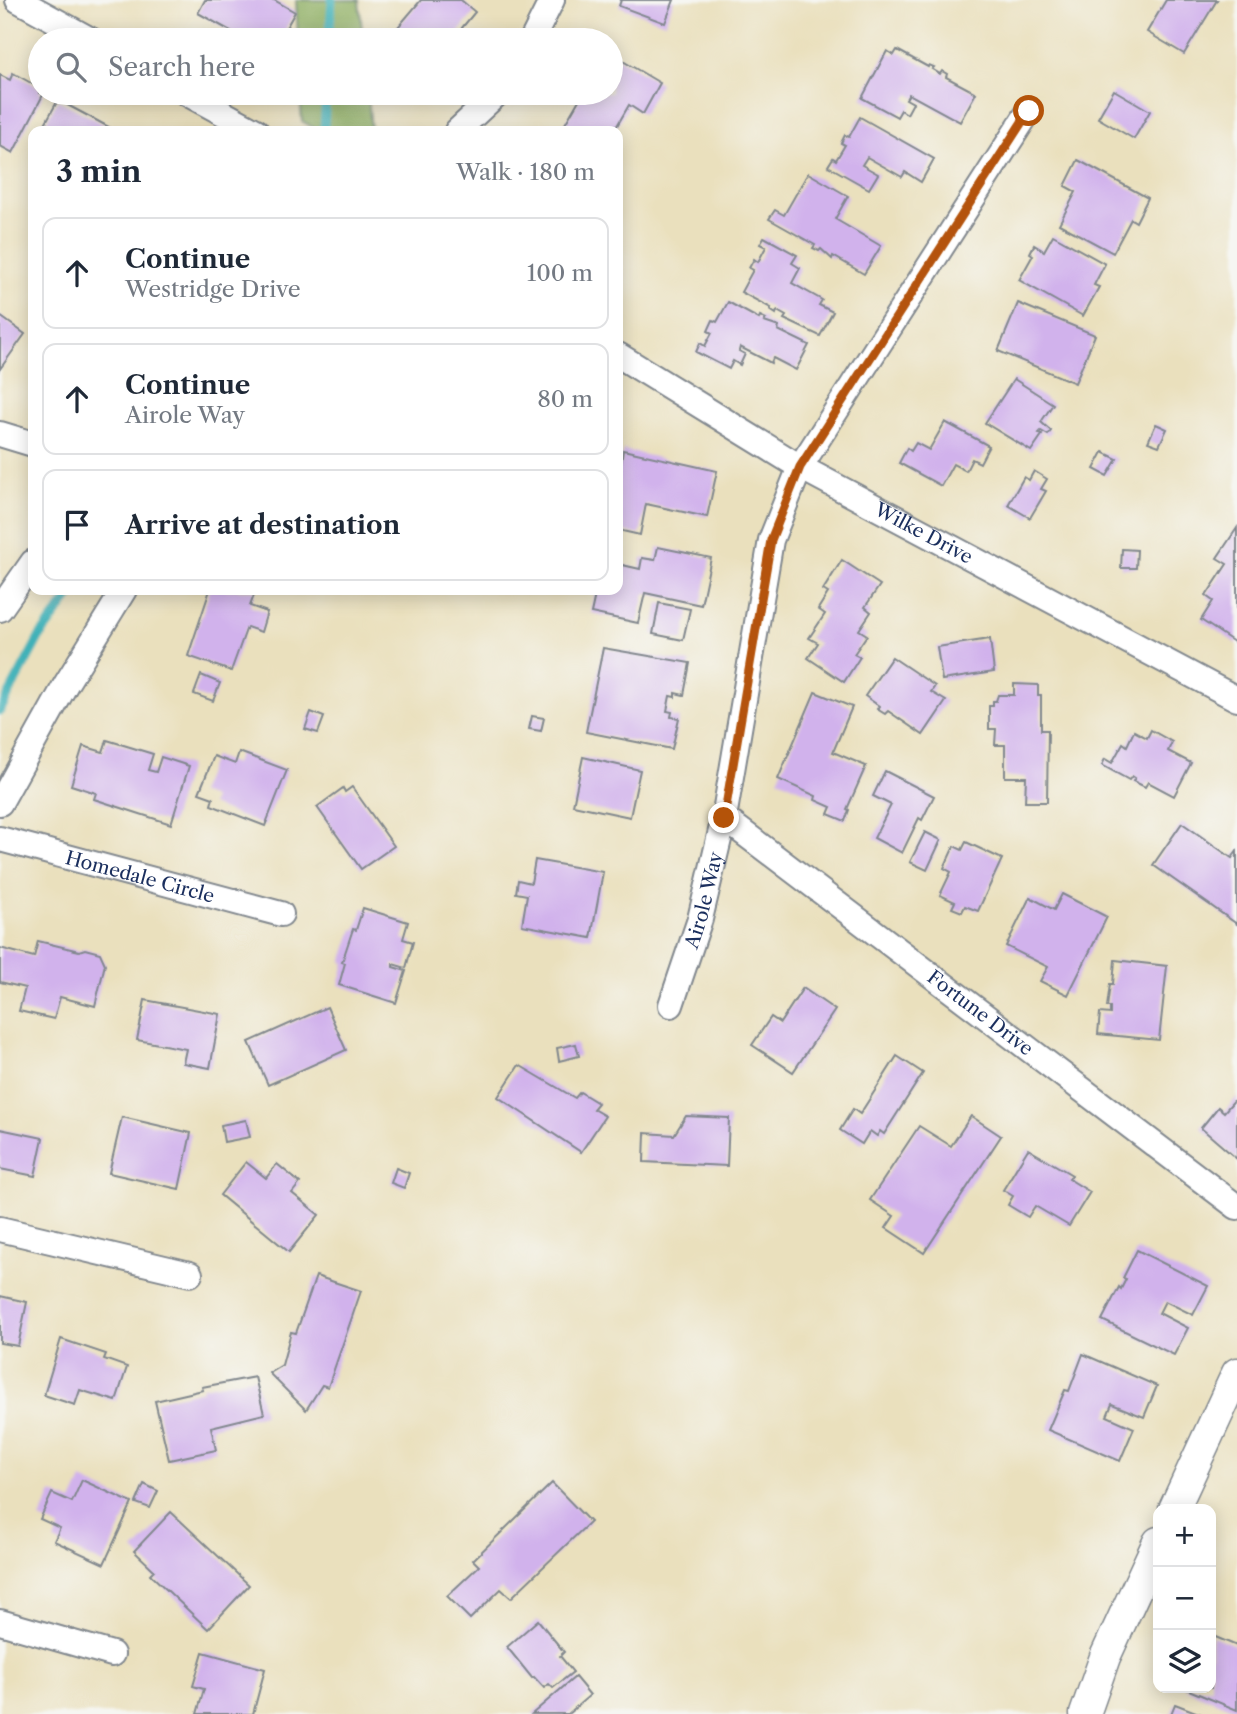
<!DOCTYPE html>
<html lang="en">
<head>
<meta charset="utf-8">
<style>
  :root { --surface:#fff; --page:#f6f6f7; --text:#1f2937; --muted:#747a83; --line:#e0e1e3 }
  body { margin:0; font-family:"Libre Caslon Text",serif; background:var(--page); color:var(--text) }
  .controls { position:absolute; right:21px; bottom:21px; display:grid; overflow:hidden; border-radius:14px; box-shadow:0 4px 18px #0003 }
  .controls button { width:63px; height:63px; display:grid; place-items:center; padding:0; border:0; border-bottom:2px solid var(--line); background:var(--surface); color:var(--text); font:35px sans-serif }
  .stop { position:absolute; width:21px; height:21px; margin:-16px; border:5px solid #b45309; border-radius:50%; background:#fff }
  .stop.end { background:#b45309; border-color:#fff; box-shadow:0 2px 7px #0008 }
  .list { margin:0; padding:0; list-style:none }
  h2 { display:flex; justify-content:space-between; align-items:center; height:91px; margin:0; padding:0 28px; font-size:30px }
  h2 small { font-size:23px; font-weight:400; color:var(--muted) }
  .list li { display:grid; grid-template-columns:46px 1fr auto; gap:21px; align-items:center; box-sizing:border-box; height:112px; margin:0 14px 14px; padding:0 14px; border:2px solid var(--line); border-radius:14px }
  .list b { display:block; font-size:26px; white-space:nowrap }
  .list p { margin:0; font-size:23px; white-space:nowrap; color:var(--muted) }
  .list em { font-size:23px; font-style:normal; color:var(--muted) }
  .icon { flex:none; width:38px; height:38px; fill:none; stroke:currentColor; stroke-width:2; stroke-linecap:round; stroke-linejoin:round }
  .map { position:relative; flex:none; width:1237px; height:1714px; overflow:hidden }
  .search { position:absolute; background:var(--surface); box-shadow:0 4px 18px #0003; left:28px; top:28px; width:595px; height:77px; display:flex; align-items:center; gap:18px; box-sizing:border-box; padding:0 24px; border-radius:38px; color:var(--muted); font-size:26px }
  .panel { position:absolute; background:var(--surface); box-shadow:0 4px 18px #0003; left:28px; top:126px; width:595px; height:469px; border-radius:14px }
  .map>svg:first-child { display:block }
  .forest { fill:#8eae62; stroke:#546e60; stroke-width:2 }
  .lines { fill:none; stroke-linecap:round; stroke-linejoin:round }
  .stream { stroke:#40b1b8; stroke-width:9 }
  .building { fill:#d1b2ec }
  .minor-casing { stroke:#82888e; stroke-width:28 }
  .tertiary-casing { stroke:#82888e; stroke-width:33 }
  .minor { stroke:#fff; stroke-width:24 }
  .tertiary { stroke:#fff; stroke-width:30 }
  .route { stroke:#b45309; stroke-width:9 }
  .labels { text-anchor:middle; dominant-baseline:central; stroke-width:6; stroke-linejoin:round; paint-order:stroke }
  .street-label { font-size:19px; fill:#1b2f5e; stroke:#f6f6f2 }
</style>
</head>
<body>
<div class="map">
<svg width="1237" height="1714" viewBox="0 0 1237 1714">
  <rect width="100%" height="100%" fill="#f6f6f2"/>
  <filter id="ink" filterUnits="userSpaceOnUse"><feTurbulence type="fractalNoise" baseFrequency=".0143" numOctaves="2"/><feDisplacementMap in="SourceGraphic" scale="14" xChannelSelector="R" yChannelSelector="G"/><feConvolveMatrix kernelMatrix="1 2 1 2 8 2 1 2 1" color-interpolation-filters="sRGB"/></filter>
  <filter id="wash" filterUnits="userSpaceOnUse"><feTurbulence type="fractalNoise" baseFrequency=".00686" numOctaves="4" result="noise"/><feDisplacementMap in="SourceGraphic" scale="28" xChannelSelector="R" yChannelSelector="G"/><feGaussianBlur stdDeviation="1.57" result="paint"/><feColorMatrix in="noise" values="0 0 0 0 0 0 0 0 0 0 0 0 0 0 0 0 0 1.4 0 .05"/><feComposite in="paint" operator="in"/></filter>
  <g filter="url(#wash)">
    <rect width="100%" height="100%" fill="#eae0bd"/>
    <!-- forest -->
    <g class="forest">
      <polygon points="296,0 359,0 363,40 298,40"/>
      <polygon points="300,93 368,93 371,131 319,131 302,121"/>
    </g>
    <g class="lines">
      <!-- stream -->
      <g class="stream">
        <polyline points="329,40 332,0"/>
        <polyline points="324,128 326,93"/>
        <polyline points="0,711 40,636 75,590"/>
      </g>
    </g>
    <g id="blocks">
      <!-- building -->
      <g class="building">
        <polygon points="205,0 274,0 295,12 279,40 254,40 248,37 247,40 198,13"/>
        <polygon points="421,0 461,0 475,12 452,40 387,40"/>
        <polygon points="621,0 674,0 665,23 619,6"/>
        <polygon points="1166,0 1217,0 1184,54 1147,32"/>
        <polygon points="897,50 928,67 929,65 934,67 932,69 940,74 942,71 947,74 946,77 976,93 960,122 909,94 906,99 913,103 907,114 901,110 897,117 862,98 887,51 894,55"/>
        <polygon points="611,54 660,83 643,114 629,105 614,131 561,131 583,93 611,93"/>
        <polygon points="13,73 40,88 40,93 44,93 13,153 0,146 0,75 10,80"/>
        <polygon points="1114,90 1150,111 1134,139 1098,118"/>
        <polygon points="58,100 92,118 116,131 41,131"/>
        <polygon points="860,117 934,159 921,182 905,172 902,177 867,157 862,165 878,174 869,189 828,166 833,158 836,160 845,145 841,143 845,135 849,137"/>
        <polygon points="1078,160 1148,198 1136,222 1131,219 1113,253 1059,224 1076,192 1065,186"/>
        <polygon points="808,173 848,196 835,219 881,246 864,274 833,256 832,259 821,249 819,251 813,248 815,245 769,219 775,210 784,215"/>
        <polygon points="1053,235 1105,264 1094,285 1099,287 1083,316 1019,280 1033,255 1030,253 1034,245 1044,251"/>
        <polygon points="764,237 797,255 792,263 800,268 792,283 822,300 819,305 833,312 820,336 784,319 786,316 777,311 776,314 770,310 771,308 741,292 753,270 749,268 754,259 758,262 766,247 760,244"/>
        <polygon points="728,302 759,319 760,316 766,319 764,322 779,327 778,330 809,345 796,370 773,358 771,363 740,347 739,351 745,354 740,365 733,361 729,369 696,352 700,343 705,346 712,333 708,331 713,320 717,322"/>
        <polygon points="1018,303 1095,335 1075,383 998,351"/>
        <polygon points="0,316 25,334 0,369"/>
        <polygon points="1014,379 1053,404 1041,422 1051,431 1048,435 1041,431 1039,433 1042,435 1031,451 985,423"/>
        <polygon points="945,422 989,446 980,463 972,459 966,471 953,464 941,486 899,463 907,448 911,451 916,443 929,450"/>
        <polygon points="1156,424 1167,429 1159,446 1148,442"/>
        <polygon points="623,450 717,471 707,517 646,504 640,535 618,530 618,464 621,464"/>
        <polygon points="1103,452 1117,459 1107,476 1094,469"/>
        <polygon points="1034,471 1047,479 1041,489 1046,491 1030,518 1008,505 1024,477 1029,480"/>
        <polygon points="1237,528 1237,644 1201,620 1213,601 1206,596 1227,564 1217,558"/>
        <polygon points="658,547 711,558 701,605 645,593 638,623 591,613 596,590 618,590 618,564 640,569 642,558 655,560"/>
        <polygon points="1122,549 1137,550 1136,568 1121,568"/>
        <polygon points="842,560 880,585 865,607 871,612 859,630 867,635 854,654 860,657 844,682 808,658 818,643 809,638 825,614 818,609 828,593 823,590"/>
        <polygon points="210,590 256,590 250,606 267,612 261,632 247,627 231,671 188,656"/>
        <polygon points="659,603 690,609 683,640 653,634"/>
        <polygon points="990,639 994,672 942,680 937,647"/>
        <polygon points="603,648 690,663 684,695 675,693 675,697 670,696 667,711 672,712 671,717 679,718 672,749 586,732"/>
        <polygon points="892,657 935,686 931,692 946,701 923,735 888,711 885,714 877,709 879,706 865,696"/>
        <polygon points="201,675 220,683 213,701 194,694"/>
        <polygon points="1014,684 1038,685 1038,695 1041,695 1041,730 1048,730 1047,802 1025,802 1026,777 1005,777 1005,745 995,745 996,729 989,729 989,706 993,706 993,701 996,701 998,695 1014,695"/>
        <polygon points="815,692 852,707 833,752 866,766 847,809 849,810 845,821 828,814 831,807 815,800 816,796 778,779"/>
        <polygon points="311,712 324,717 318,733 305,729"/>
        <polygon points="532,716 544,718 541,731 529,729"/>
        <polygon points="1151,730 1172,742 1168,751 1191,763 1174,796 1148,782 1145,787 1133,781 1135,778 1132,776 1129,780 1102,765 1105,759 1112,763 1123,743 1127,746 1134,731 1147,738"/>
        <polygon points="107,740 153,754 148,770 156,772 161,757 189,766 171,824 94,799 96,793 71,785 83,746 103,752"/>
        <polygon points="239,752 287,770 265,826 211,805 213,798 199,793 214,756 235,764"/>
        <polygon points="583,757 640,770 630,817 573,805"/>
        <polygon points="885,771 934,796 922,820 919,818 902,853 874,838 891,805 873,796"/>
        <polygon points="352,787 394,846 361,869 317,807 343,788 345,792"/>
        <polygon points="1182,823 1232,858 1237,851 1237,924 1153,865"/>
        <polygon points="925,832 941,840 927,870 910,862"/>
        <polygon points="966,842 1002,859 978,911 965,906 962,912 952,908 955,902 940,895 951,872 944,868 954,846 962,850"/>
        <polygon points="535,860 603,872 591,938 522,925 527,895 516,893 518,880 531,883"/>
        <polygon points="1062,894 1107,917 1068,995 1040,981 1048,967 1006,946 1030,897 1054,910"/>
        <polygon points="363,908 408,922 403,939 413,942 406,968 393,964 393,967 406,971 396,1003 339,985 345,963 342,962 353,929 356,930"/>
        <polygon points="38,941 79,951 85,949 100,953 105,964 95,1006 60,997 54,1019 19,1011 25,988 0,982 0,948 34,957"/>
        <polygon points="1115,960 1167,966 1159,1040 1098,1034 1100,1013 1110,1014 1110,1007 1107,1007 1110,984 1113,984"/>
        <polygon points="803,988 835,1010 793,1072 752,1045 771,1017 780,1023"/>
        <polygon points="145,1000 220,1014 210,1068 183,1063 186,1049 137,1040"/>
        <polygon points="327,1007 346,1050 268,1085 249,1042"/>
        <polygon points="576,1044 579,1056 559,1061 557,1048"/>
        <polygon points="897,1056 923,1073 884,1134 880,1131 877,1136 870,1131 862,1144 840,1130 853,1109 860,1114"/>
        <polygon points="519,1065 575,1098 580,1092 598,1103 593,1109 605,1116 581,1152 498,1097"/>
        <polygon points="1237,1097 1237,1159 1201,1128 1218,1107 1224,1112"/>
        <polygon points="686,1116 729,1118 727,1166 644,1162 645,1133 674,1135"/>
        <polygon points="971,1116 1001,1136 924,1253 886,1228 894,1216 870,1200 919,1126 951,1146"/>
        <polygon points="122,1117 191,1133 179,1189 109,1173"/>
        <polygon points="246,1120 250,1137 224,1142 221,1125"/>
        <polygon points="0,1129 43,1138 35,1176 0,1169"/>
        <polygon points="1028,1149 1072,1175 1069,1179 1090,1192 1069,1226 1035,1206 1028,1217 1008,1205 1013,1196 1003,1190"/>
        <polygon points="246,1162 266,1178 277,1164 300,1183 292,1193 319,1215 289,1252 220,1195"/>
        <polygon points="396,1168 409,1173 404,1188 391,1183"/>
        <polygon points="1137,1250 1208,1286 1193,1315 1165,1301 1159,1313 1188,1328 1174,1355 1102,1320 1119,1287 1121,1289 1126,1279 1123,1278"/>
        <polygon points="316,1276 361,1291 328,1387 322,1385 306,1410 269,1373 282,1365 291,1332 296,1333"/>
        <polygon points="0,1296 27,1302 18,1346 0,1343"/>
        <polygon points="61,1339 106,1354 104,1359 127,1367 116,1401 80,1390 75,1405 44,1395"/>
        <polygon points="1083,1354 1157,1386 1144,1417 1112,1404 1107,1416 1134,1428 1120,1461 1048,1430 1065,1390 1069,1391"/>
        <polygon points="255,1377 264,1414 211,1427 216,1450 169,1460 155,1401 203,1390 202,1387"/>
        <polygon points="82,1480 132,1503 104,1564 54,1541 60,1528 40,1519 52,1493 72,1502"/>
        <polygon points="552,1483 590,1522 511,1598 501,1589 470,1619 447,1596 479,1566 473,1560"/>
        <polygon points="144,1484 158,1491 150,1508 136,1503"/>
        <polygon points="171,1512 249,1585 208,1629 150,1574 154,1570 134,1551"/>
        <polygon points="538,1620 564,1652 560,1656 573,1672 553,1688 549,1684 544,1688 534,1677 532,1678 507,1647"/>
        <polygon points="1213,1636 1237,1646 1237,1710 1184,1688 1211,1688 1211,1642"/>
        <polygon points="203,1652 265,1669 253,1714 197,1714 204,1689 193,1686"/>
        <polygon points="575,1677 590,1695 568,1714 532,1714"/>
        <polygon points="1175,1704 1201,1714 1171,1714"/>
      </g>
    </g>
  </g>
  <g filter="url(#ink)">
    <use href="#blocks" fill-opacity="0" stroke="#82888e" stroke-width="2"/>
    <g class="lines">
      <!-- minor casing -->
      <g class="minor-casing">
        <g id="minor">
          <polyline points="18,0 91,40"/>
          <polyline points="532,40 552,0"/>
          <polyline points="186,93 256,131"/>
          <polyline points="457,131 498,93"/>
          <path id="s1" d="M 618,355 L 800,467 L 1237,699"/>
          <polyline points="0,434 33,444"/>
          <polyline points="0,609 33,562"/>
          <polyline points="0,803 66,684 124,590"/>
          <path id="s2" d="M 724,818 L 1237,1207"/>
          <path id="s3" d="M 0,839 L 281,914"/>
          <path id="s4" d="M 671,1005 L 700,919 L 724,818 L 771,540 L 800,467 L 1029,111"/>
          <polyline points="0,1229 190,1274"/>
          <polyline points="0,1622 112,1654"/>
        </g>
      </g>
      <!-- tertiary casing -->
      <g class="tertiary-casing">
        <g id="tertiary">
          <polyline points="1174,1509 1237,1373"/>
          <polyline points="1085,1714 1105,1657 1158,1542"/>
        </g>
      </g>
      <!-- minor -->
      <use href="#minor" class="minor"/>
      <!-- tertiary -->
      <use href="#tertiary" class="tertiary"/>
    </g>
  </g>
  <g class="lines" filter="url(#ink)">
    <!-- route -->
    <polyline class="route" points="724,818 771,540 800,467 1029,111"/>
  </g>
  <g class="labels">
    <!-- street labels -->
    <g class="street-label">
      <text stroke="none"><textPath href="#s1" startOffset="354">Wilke Drive</textPath></text>
      <text stroke="none"><textPath href="#s3" startOffset="145">Homedale Circle</textPath></text>
      <text stroke="none"><textPath href="#s4" startOffset="110">Airole Way</textPath></text>
      <text stroke="none"><textPath href="#s2" startOffset="322">Fortune Drive</textPath></text>
    </g>
  </g>
</svg>
<div class="controls">
<button>+</button>
<button>−</button>
<button><svg class="icon" aria-label="layers" viewBox="0 0 24 24"><path d="M12 4l9 5-9 5-9-5zM3 14l9 5 9-5"/></svg></button>
</div>
<div class="stop" style="left:1029px;top:111px"></div>
<div class="stop end" style="left:724px;top:818px"></div>
<div class="search"><svg class="icon" aria-label="search" viewBox="0 0 24 24"><circle cx="10" cy="10" r="6"/><path d="M15 15l6 6"/></svg>Search here</div>
<section class="panel">
<h2>3 min<small>Walk · 180 m</small></h2>
<ul class="list">
<li><svg class="icon" aria-label="ahead" viewBox="0 0 24 24"><path d="M12 20V5M6 11l6-6 6 6"/></svg><div><b>Continue</b><p>Westridge Drive</p></div><em>100 m</em></li>
<li><svg class="icon" aria-label="ahead" viewBox="0 0 24 24"><path d="M12 20V5M6 11l6-6 6 6"/></svg><div><b>Continue</b><p>Airole Way</p></div><em>80 m</em></li>
<li><svg class="icon" aria-label="arrive" viewBox="0 0 24 24"><path d="M6 21V4h12l-3 4 3 4H6"/></svg><div><b>Arrive at destination</b></div></li>
</ul>
</section>
</div>
</body>
</html>
